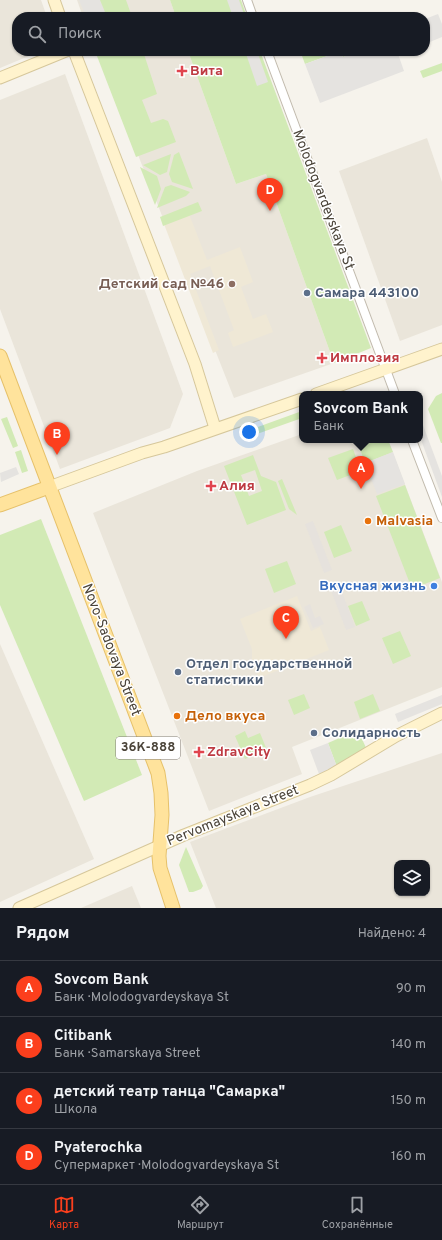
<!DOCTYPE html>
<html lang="ru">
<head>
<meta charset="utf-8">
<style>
  :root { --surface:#171b24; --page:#242831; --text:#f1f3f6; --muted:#9ea1a6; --line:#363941; --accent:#fc3f1d }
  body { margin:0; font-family:Overpass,sans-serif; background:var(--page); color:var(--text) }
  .controls { position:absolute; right:12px; bottom:12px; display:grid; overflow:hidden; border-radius:8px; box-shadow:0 1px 3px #0004 }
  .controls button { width:36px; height:36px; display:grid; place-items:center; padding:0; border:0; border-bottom:1px solid var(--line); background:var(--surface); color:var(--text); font:20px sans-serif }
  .you { position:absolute; left:249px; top:432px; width:14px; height:14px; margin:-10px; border:3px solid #fff; border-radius:50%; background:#1a73e8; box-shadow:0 0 0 6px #1a73e833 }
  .badge { display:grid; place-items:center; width:26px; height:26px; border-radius:50%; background:var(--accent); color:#fff; font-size:13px; font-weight:700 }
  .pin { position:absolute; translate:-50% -33px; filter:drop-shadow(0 1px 2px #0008) }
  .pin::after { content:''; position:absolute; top:21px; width:14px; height:12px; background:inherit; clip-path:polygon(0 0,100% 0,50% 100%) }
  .popup { position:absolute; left:299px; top:391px; width:124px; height:52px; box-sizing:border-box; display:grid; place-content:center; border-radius:8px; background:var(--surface); filter:drop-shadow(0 1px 3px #0005); font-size:13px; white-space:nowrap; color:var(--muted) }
  .popup b { font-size:15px; color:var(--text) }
  .popup::after { content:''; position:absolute; left:50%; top:100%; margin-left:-8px; border:8px solid transparent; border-top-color:var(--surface) }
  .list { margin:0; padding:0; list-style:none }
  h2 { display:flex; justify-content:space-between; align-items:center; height:52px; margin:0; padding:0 16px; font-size:17px }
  h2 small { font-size:13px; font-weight:400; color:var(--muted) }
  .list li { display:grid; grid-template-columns:26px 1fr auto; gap:12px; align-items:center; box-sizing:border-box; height:56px; padding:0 16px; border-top:1px solid var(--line) }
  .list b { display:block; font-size:15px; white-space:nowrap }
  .list p { margin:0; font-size:13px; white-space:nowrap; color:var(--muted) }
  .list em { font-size:13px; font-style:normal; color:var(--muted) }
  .icon { flex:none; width:22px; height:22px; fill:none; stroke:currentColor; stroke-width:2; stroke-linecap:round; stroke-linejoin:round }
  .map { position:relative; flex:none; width:442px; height:908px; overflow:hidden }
  .search { position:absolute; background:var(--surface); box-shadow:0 1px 3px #0004; left:12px; right:12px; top:12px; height:44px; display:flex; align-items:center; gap:10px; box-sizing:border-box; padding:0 14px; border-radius:16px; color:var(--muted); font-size:15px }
  .sheet { height:276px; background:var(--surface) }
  nav { display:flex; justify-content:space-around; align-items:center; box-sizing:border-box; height:56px; border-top:1px solid var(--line); background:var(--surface); font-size:11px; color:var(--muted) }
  nav a { display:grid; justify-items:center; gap:2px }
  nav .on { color:var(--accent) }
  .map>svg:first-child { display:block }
  .residential { fill:#eae5da; fill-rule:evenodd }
  .industrial { fill:#e6e2dd }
  .education { fill:#efe8d6 }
  .green { fill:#d2eab5; fill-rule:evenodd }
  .parking { fill:#e5e3e0 }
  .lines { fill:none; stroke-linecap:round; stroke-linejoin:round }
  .street-casing { stroke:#c2bbae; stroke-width:10 }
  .secondary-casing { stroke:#d6c79b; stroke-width:13 }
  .primary-casing { stroke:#e6c16a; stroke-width:15 }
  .street { stroke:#fff; stroke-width:8 }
  .secondary { stroke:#fff3cd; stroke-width:11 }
  .primary { stroke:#ffe39c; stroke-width:13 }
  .health-dot { fill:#e0444e; stroke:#fff; stroke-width:1.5 }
  .education-dot { fill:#8d6e63; stroke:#fff; stroke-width:1.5 }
  .service-dot { fill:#5c6f8a; stroke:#fff; stroke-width:1.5 }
  .food-dot { fill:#e8710a; stroke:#fff; stroke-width:1.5 }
  .shop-dot { fill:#3f7fe0; stroke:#fff; stroke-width:1.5 }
  .labels { text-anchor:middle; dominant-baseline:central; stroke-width:3; stroke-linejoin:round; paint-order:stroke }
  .shield { fill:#fff; stroke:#817c74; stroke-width:1 }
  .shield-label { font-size:13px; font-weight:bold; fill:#4b4439 }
  .health-label { font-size:14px; font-weight:bold; fill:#be3a42; stroke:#fff; text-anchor:start }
  .street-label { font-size:14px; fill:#4b4439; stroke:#fff }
  .education-label { font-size:14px; font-weight:bold; fill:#785e54; stroke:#fff; text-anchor:end }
  .service-label { font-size:14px; font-weight:bold; fill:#4e5e75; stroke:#fff; text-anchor:start }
  .food-label { font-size:14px; font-weight:bold; fill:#c56008; stroke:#fff; text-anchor:start }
  .shop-label { font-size:14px; font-weight:bold; fill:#366cbe; stroke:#fff; text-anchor:end }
</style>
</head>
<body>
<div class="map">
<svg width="442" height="908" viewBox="0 0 442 908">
  <rect width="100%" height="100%" fill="#f6f3ec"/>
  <!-- residential -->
  <g class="residential">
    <polygon points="0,0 41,0 47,17 17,17 17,51 41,51 0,68"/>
    <polygon points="77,0 170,0 176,17 83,17"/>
    <polygon points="97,51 188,51 236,184 266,174 334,363 234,398"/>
    <polygon points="65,74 183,394 170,428 60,469 0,309 0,100"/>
    <polygon points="427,138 442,182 442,325 400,341 339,171"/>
    <polygon points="302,434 302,440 388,440 442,582 442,687 292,747 302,774 209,811 93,513 197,471"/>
    <polygon points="0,644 94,859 0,902"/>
    <path d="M 442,753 L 442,908 L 216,908 L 190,842 L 310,797 ZM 397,863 L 427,863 L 427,893 L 397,893 Z"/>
    <polygon points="132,886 141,908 81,908"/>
  </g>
  <!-- industrial -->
  <g class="industrial">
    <polygon points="313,521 332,570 324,573 305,524"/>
    <polygon points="338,581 355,627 346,630 329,585"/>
    <polygon points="310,604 315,618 320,616 324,624 313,628 304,607"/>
  </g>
  <!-- education -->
  <g class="education">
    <polygon points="189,214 207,260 240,247 253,282 241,287 253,319 266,314 273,332 233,347 228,333 234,330 210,266 190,274 219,350 213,353 164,224"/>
    <polygon points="297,596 311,631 320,627 329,650 259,678 252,659 252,649 240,619"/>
  </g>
  <!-- green -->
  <g class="green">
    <polygon points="95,0 126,0 131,14 130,17 101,17"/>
    <polygon points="170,0 241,0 247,17 176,17"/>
    <polygon points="95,51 143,51 157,94 142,100 151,123 163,119 168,121 176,142 136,157"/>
    <polygon points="188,51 260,51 371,348 334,363 266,174 236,184"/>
    <polygon points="317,51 353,51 353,53 343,57 341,51 305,64 302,56"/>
    <polygon points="442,63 442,71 423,78 420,71"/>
    <polygon points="179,152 193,189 172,182 169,174 174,155"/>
    <polygon points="171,154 167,172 160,175 143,165"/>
    <polygon points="140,167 157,176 161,189 155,205"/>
    <polygon points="171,185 190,192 186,196 157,208 165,187"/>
    <polygon points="198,202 202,211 163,226 160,217"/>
    <polygon points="442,393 442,443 441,443 428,409 436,396"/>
    <polygon points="302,411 302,418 257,434 255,428"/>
    <polygon points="7,417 18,446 13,448 1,419"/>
    <polygon points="376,440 388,440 393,452 365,463 359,446"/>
    <polygon points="353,449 361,471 337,480 328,458"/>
    <polygon points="21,450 28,471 22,473 15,452"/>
    <path d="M 253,455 L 261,476 L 276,482 L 286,510 L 247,525 L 224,466 ZM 255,470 L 262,491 L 249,496 L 241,475 Z"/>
    <polygon points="282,479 297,515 289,509 278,481"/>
    <polygon points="405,485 440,578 412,589 376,496"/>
    <polygon points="41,519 142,775 84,801 0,605 0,535"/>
    <polygon points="341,525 352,551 334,558 324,532"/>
    <polygon points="287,561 296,584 274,593 265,569"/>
    <polygon points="362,601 370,620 356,626 348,606"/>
    <polygon points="400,631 411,656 393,664 382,638"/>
    <polygon points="304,694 310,708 294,715 288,700"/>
    <polygon points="373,694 380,711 360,719 354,702"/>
    <polygon points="358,730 367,750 337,767 328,743"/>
    <polygon points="245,731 248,738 260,733 267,750 245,759 235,736"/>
    <polygon points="186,847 203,886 201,889 193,892 189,892 179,865"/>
  </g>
  <!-- parking -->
  <g class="parking">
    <polygon points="79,0 100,0 107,17 86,17"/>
    <polygon points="227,0 239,0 245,17 233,17"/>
    <polygon points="438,14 442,24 442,37 425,44 425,19"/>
    <polygon points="245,51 257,51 268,82 257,86"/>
    <polygon points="341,51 343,57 353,53 353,51 397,51 404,71 320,103 305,64"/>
    <polygon points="420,417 442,476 442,497 420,437"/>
    <polygon points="393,452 405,484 377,494 365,463"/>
    <polygon points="16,467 19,474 1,482 0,473"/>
    <polygon points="442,695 442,704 398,722 395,714"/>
    <polygon points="328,743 337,767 319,774 310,750"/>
  </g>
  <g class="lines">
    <!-- street casing -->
    <g class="street-casing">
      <g id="street">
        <polyline points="247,0 253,17"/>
        <polyline points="267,51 395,394"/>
        <polyline points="412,440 442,518"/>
      </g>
    </g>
    <!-- secondary casing -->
    <g class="secondary-casing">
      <g id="secondary">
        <polyline points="54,0 60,17"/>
        <polyline points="74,51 195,364 215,428"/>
        <polyline points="0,78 66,51"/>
        <polyline points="316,394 442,349"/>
        <polyline points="49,487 142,453 164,447 302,399"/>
        <polyline points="19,908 184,835 310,785 331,775 396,736 442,713"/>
      </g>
    </g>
    <!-- primary casing -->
    <g class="primary-casing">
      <g id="primary">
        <polyline points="0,356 158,773 161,793 162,815 159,856 160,868 173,908"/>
        <polyline points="0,505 49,487"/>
      </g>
    </g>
    <!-- street -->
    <use href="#street" class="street"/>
    <!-- secondary -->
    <use href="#secondary" class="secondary"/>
    <!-- primary -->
    <use href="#primary" class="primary"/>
  </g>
  <!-- markers -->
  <g class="health-dot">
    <path d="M180 65h4v4h4v4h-4v4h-4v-4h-4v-4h4z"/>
    <path d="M320 352h4v4h4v4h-4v4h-4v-4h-4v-4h4z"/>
    <path d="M209 480h4v4h4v4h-4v4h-4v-4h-4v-4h4z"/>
    <path d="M197 746h4v4h4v4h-4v4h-4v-4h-4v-4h4z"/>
  </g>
  <circle class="education-dot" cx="232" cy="284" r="4"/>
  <g class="service-dot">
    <circle cx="307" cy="293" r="4"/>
    <circle cx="178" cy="672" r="4"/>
    <circle cx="314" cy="733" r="4"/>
  </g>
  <g class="food-dot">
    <circle cx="368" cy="521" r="4"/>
    <circle cx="177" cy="716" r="4"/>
  </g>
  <circle class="shop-dot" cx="434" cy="586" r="4"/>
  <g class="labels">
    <!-- shield labels -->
    <rect class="shield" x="116" y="737" width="64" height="22" rx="3"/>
    <g class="shield-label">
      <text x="148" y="748">36К-888</text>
    </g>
    <!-- health labels -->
    <g class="health-label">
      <text x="190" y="71">Вита</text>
      <text x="330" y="358">Имплозия</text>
      <text x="219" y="486">Алия</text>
      <text x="207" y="752">ZdravCity</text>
    </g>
    <!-- street labels -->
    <g class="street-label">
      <text transform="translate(323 200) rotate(69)">Molodogvardeyskaya St</text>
      <text transform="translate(111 650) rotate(69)">Novo-Sadovaya Street</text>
      <text transform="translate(233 816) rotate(-22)">Pervomayskaya Street</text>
    </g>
    <!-- education labels -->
    <g class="education-label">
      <text x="224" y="284">Детский сад №46</text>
    </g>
    <!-- service labels -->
    <g class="service-label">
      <text x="315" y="293">Самара 443100</text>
      <text x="186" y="664">Отдел государственной<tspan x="186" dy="16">статистики</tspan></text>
      <text x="322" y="733">Солидарность</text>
    </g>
    <!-- food labels -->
    <g class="food-label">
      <text x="376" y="521">Malvasia</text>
      <text x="185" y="716">Дело вкуса</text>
    </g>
    <!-- shop labels -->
    <g class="shop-label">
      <text x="426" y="586">Вкусная жизнь</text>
    </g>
  </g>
</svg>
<div class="controls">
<button><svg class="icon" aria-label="layers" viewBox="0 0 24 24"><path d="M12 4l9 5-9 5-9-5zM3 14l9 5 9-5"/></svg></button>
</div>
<div class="you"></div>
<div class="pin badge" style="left:361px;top:489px">A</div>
<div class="popup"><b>Sovcom Bank</b>Банк</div>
<div class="pin badge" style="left:57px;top:455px">B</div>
<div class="pin badge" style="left:286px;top:639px">C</div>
<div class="pin badge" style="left:270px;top:211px">D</div>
<div class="search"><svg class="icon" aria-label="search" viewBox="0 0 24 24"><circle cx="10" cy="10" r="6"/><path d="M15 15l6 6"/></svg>Поиск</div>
</div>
<section class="sheet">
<h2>Рядом<small>Найдено: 4</small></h2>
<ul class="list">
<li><span class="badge">A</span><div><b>Sovcom Bank</b><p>Банк · Molodogvardeyskaya St</p></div><em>90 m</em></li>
<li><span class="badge">B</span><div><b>Citibank</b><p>Банк · Samarskaya Street</p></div><em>140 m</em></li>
<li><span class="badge">C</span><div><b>детский театр танца &quot;Самарка&quot;</b><p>Школа</p></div><em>150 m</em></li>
<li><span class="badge">D</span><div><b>Pyaterochka</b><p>Супермаркет · Molodogvardeyskaya St</p></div><em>160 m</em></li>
</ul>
</section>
<nav>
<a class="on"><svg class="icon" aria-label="map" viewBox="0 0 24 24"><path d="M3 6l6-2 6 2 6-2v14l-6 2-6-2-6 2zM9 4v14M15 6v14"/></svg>Карта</a>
<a><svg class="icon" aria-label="directions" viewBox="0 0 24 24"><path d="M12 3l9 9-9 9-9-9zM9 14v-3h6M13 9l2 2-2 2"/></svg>Маршрут</a>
<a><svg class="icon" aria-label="saved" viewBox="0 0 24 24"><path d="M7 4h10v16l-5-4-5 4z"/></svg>Сохранённые</a>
</nav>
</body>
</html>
